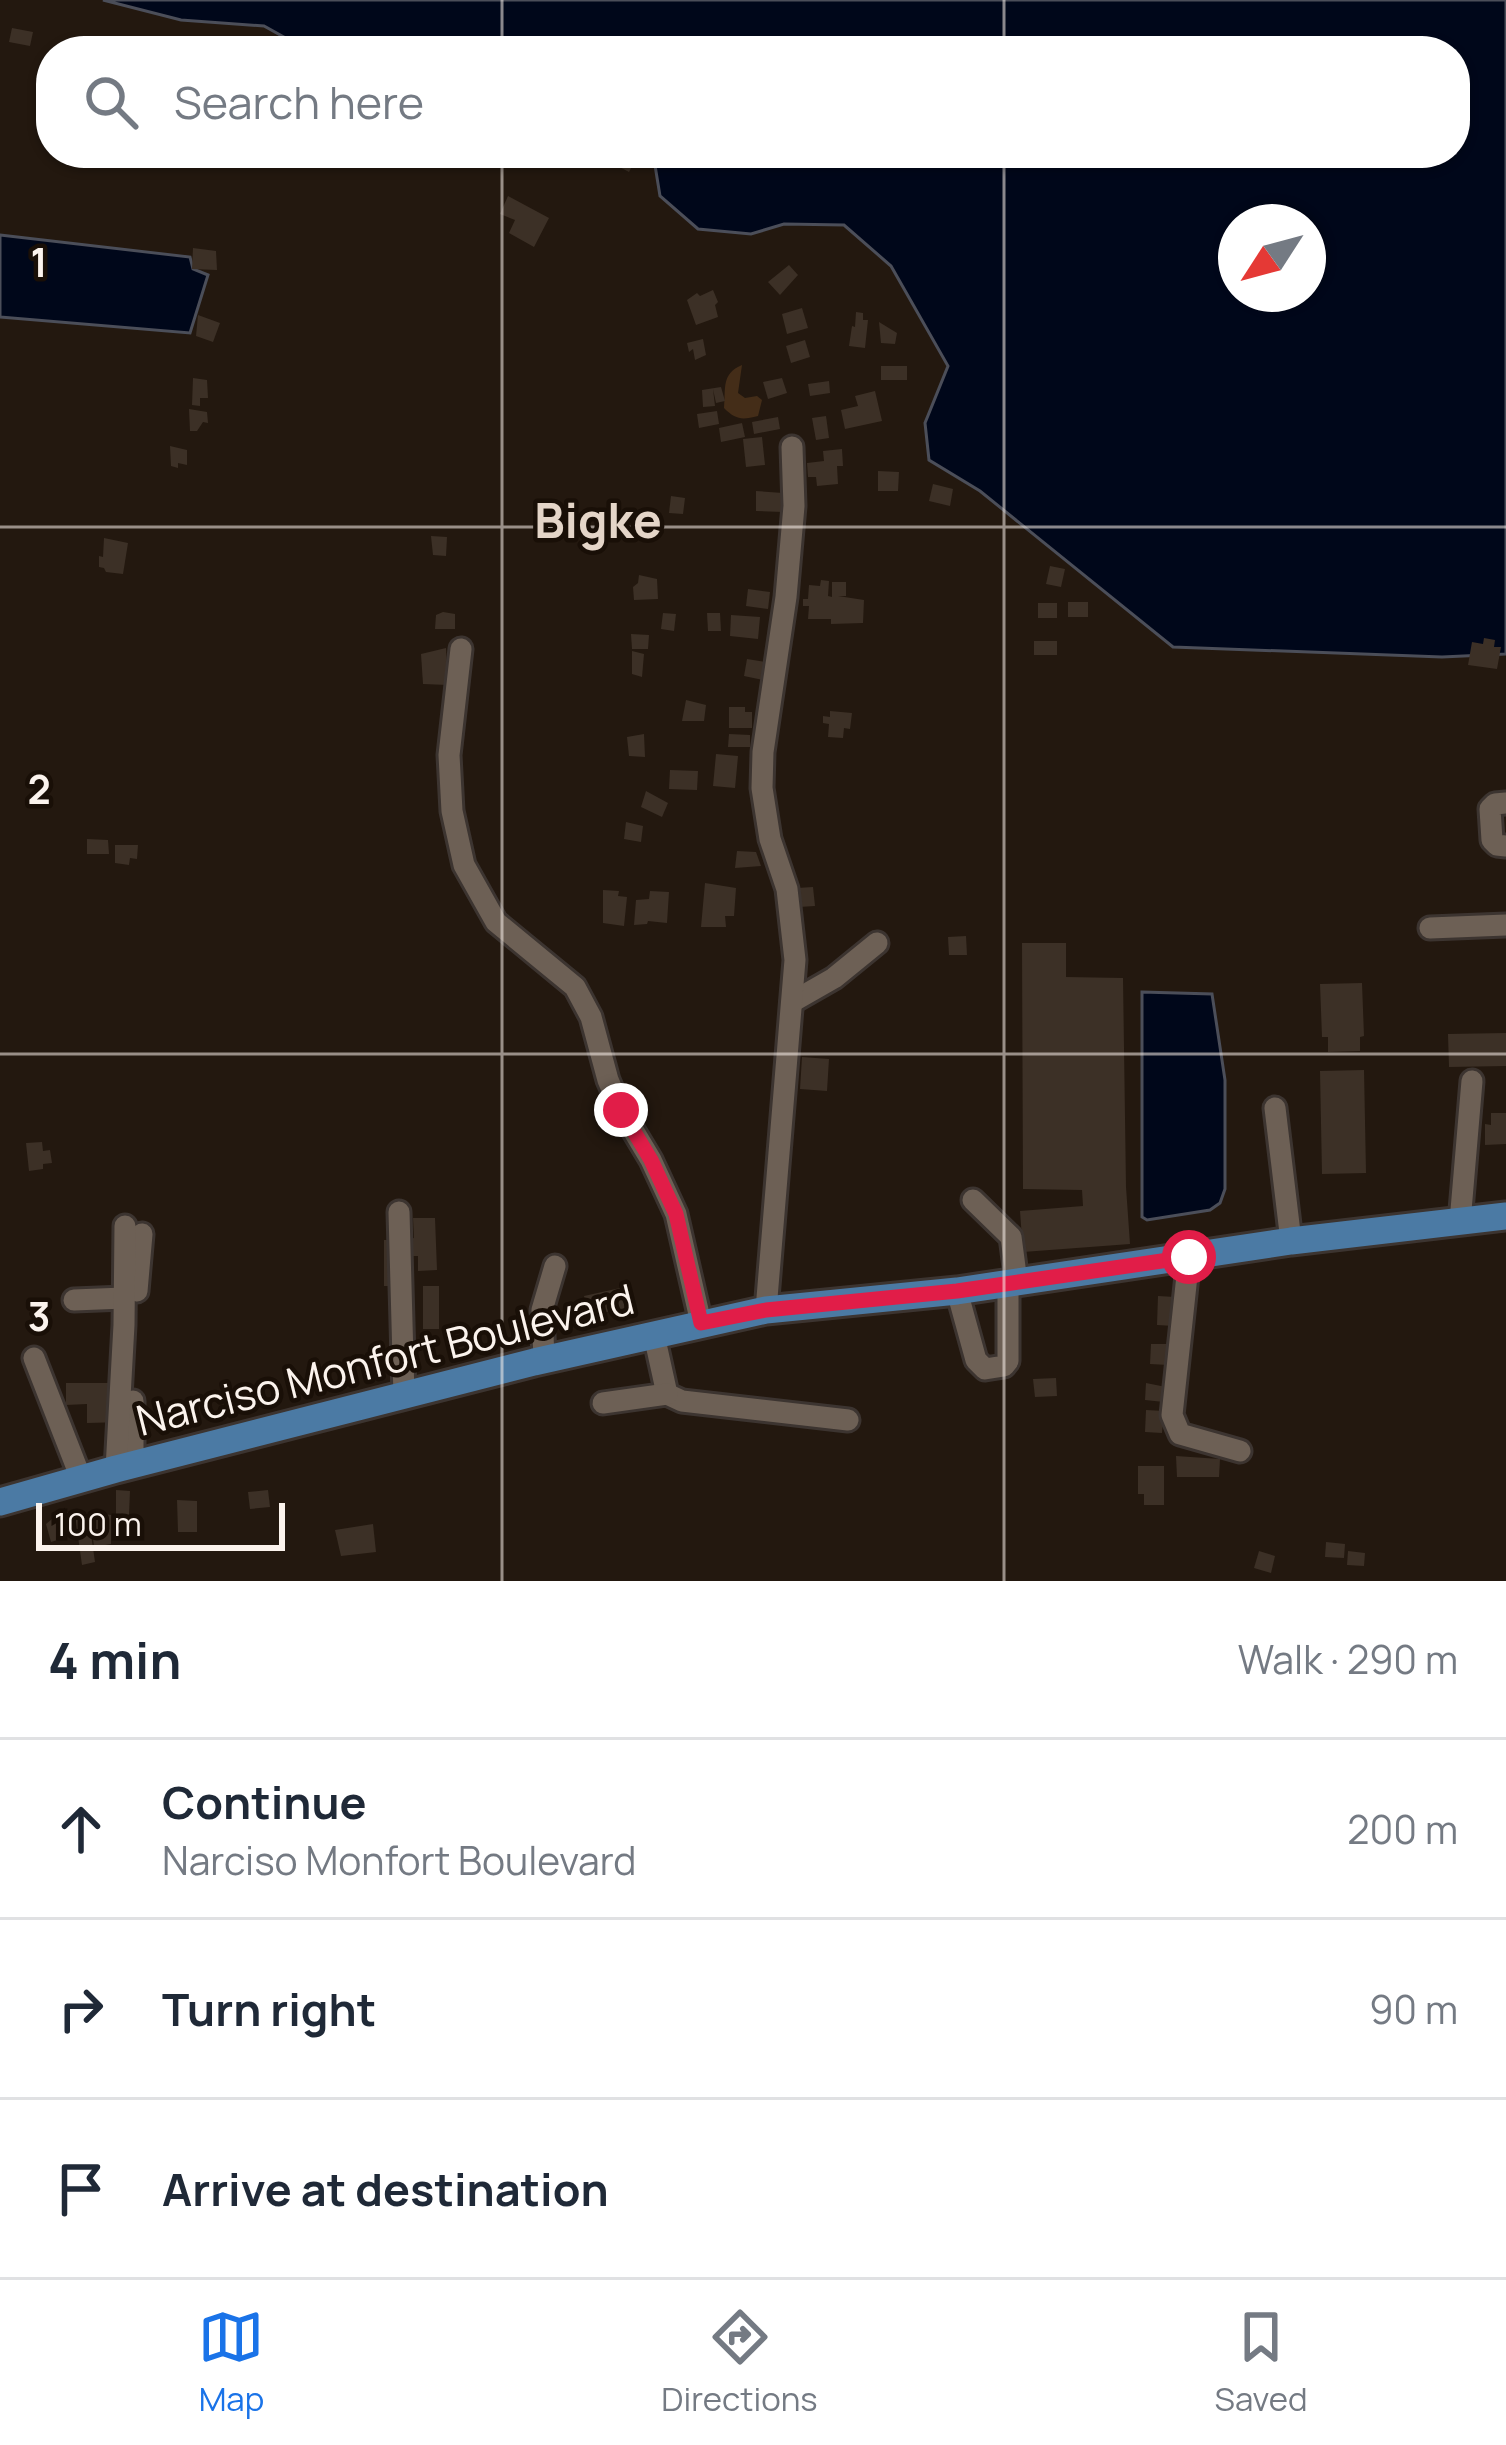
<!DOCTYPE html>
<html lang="en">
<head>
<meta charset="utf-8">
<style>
  :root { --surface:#fff; --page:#f2f2f3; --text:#1f2937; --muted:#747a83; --line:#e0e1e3; --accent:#1a73e8 }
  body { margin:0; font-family:Manrope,sans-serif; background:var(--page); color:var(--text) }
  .compass { position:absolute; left:1218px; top:204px; width:108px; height:108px; border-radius:50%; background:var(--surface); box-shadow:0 3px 9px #0004; rotate:234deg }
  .scale { position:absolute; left:36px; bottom:30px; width:249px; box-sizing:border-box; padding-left:12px; border:6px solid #fbf3ed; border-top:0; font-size:33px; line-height:42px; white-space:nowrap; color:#fbf3ed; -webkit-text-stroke:9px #190f07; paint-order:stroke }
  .stop { position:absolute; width:36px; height:36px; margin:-27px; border:9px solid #e11d48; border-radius:50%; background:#fff }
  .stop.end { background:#e11d48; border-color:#fff; box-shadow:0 3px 12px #0008 }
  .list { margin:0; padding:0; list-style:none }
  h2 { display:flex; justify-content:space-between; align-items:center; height:156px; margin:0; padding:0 48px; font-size:51px }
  h2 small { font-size:39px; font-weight:400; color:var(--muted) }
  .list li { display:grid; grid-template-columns:78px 1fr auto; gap:36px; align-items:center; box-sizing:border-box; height:180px; padding:0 48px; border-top:3px solid var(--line) }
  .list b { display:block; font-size:45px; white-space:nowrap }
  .list p { margin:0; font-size:39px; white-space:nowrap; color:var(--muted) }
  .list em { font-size:39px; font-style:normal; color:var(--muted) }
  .icon { flex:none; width:66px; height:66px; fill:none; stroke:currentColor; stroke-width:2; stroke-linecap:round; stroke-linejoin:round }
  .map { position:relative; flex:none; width:1506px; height:1581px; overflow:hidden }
  .search { position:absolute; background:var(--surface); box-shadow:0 3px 9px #0004; left:36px; right:36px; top:36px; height:132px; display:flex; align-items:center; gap:30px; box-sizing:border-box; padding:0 42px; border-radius:48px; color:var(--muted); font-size:45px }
  .sheet { height:696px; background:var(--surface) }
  nav { display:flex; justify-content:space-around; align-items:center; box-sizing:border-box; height:168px; border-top:3px solid var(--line); background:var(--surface); font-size:33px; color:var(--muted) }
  nav a { display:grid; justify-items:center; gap:6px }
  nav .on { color:var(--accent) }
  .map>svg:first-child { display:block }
  .green { fill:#442d18 }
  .water { fill:#00071a; stroke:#4b4e59; stroke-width:3; fill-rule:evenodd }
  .building { fill:#3c3026 }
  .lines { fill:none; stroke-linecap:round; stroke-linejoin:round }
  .minor-casing { stroke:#3c3430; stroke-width:27 }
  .major-casing { stroke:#3c3430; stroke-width:33 }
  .minor { stroke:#6d6055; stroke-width:21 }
  .major { stroke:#4b7aa4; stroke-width:27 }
  .route { stroke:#e11d48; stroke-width:15 }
  .grid { fill:none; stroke:#fbf3ed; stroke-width:3; stroke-opacity:0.55 }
  .labels { text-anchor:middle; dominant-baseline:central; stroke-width:9; stroke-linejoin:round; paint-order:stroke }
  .street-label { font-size:42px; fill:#fbf3ed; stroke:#190f07 }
  .quarter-label { font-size:48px; font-weight:bold; fill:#e4d5c8; stroke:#190f07 }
  .grid-label { font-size:39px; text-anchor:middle; font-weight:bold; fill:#fbf3ed; stroke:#190f07; stroke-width:9; stroke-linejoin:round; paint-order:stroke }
</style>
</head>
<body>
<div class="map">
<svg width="1506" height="1581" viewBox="0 0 1506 1581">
  <rect width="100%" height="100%" fill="#23180f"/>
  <!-- green -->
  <path class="green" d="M 742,365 L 738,393 L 745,398 L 757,396 L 762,400 L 758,416 C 742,420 736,420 724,408 C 726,388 721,374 742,365 Z"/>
  <!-- water -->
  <g class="water">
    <path d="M 103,0 L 1506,0 L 1506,654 L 1442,657 L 1173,647 L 980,491 L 929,460 L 925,423 L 948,366 L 891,266 L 844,225 L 784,224 L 751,234 L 698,229 L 660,196 L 653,153 L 1455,153 L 1455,51 L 309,51 L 264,26 L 181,20 ZM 1236,222 L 1308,222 L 1308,294 L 1236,294 Z"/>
    <polygon points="0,235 190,257 193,269 208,275 190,333 0,317"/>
    <polygon points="1142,992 1212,994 1225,1080 1225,1189 1220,1203 1210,1210 1147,1220 1142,1217"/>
  </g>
  <!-- building -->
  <g class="building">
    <polygon points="12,28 33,32 30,46 9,42"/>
    <polygon points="620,153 639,153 629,172 614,164"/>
    <polygon points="508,196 549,218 534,247 509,233 515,220 500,214"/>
    <polygon points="193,248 216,251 217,270 192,269"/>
    <polygon points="789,265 798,275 780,295 768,282"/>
    <polygon points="713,290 718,302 715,305 718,317 696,325 687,300 697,293 700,296"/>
    <polygon points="802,308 808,328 787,334 782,314"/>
    <polygon points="856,312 863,313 863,320 868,320 865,348 849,346 852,326 855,327"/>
    <polygon points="198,315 220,323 213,342 196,336"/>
    <polygon points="879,322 897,333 895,344 881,343"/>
    <polygon points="703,339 706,355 695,360 693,349 689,352 687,343"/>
    <polygon points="805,340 810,357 791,363 786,346"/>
    <rect x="881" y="366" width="26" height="14"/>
    <polygon points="193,378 207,380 208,398 200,398 200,406 192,405"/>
    <polygon points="782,378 787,393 768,399 763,382"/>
    <polygon points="829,381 830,393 810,396 808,384"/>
    <polygon points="721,387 725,401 716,403 713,389 715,406 703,407 702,390"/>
    <polygon points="875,391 882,421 845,429 841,410 858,406 855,396"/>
    <polygon points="189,409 207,412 208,423 203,422 197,431 190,431"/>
    <polygon points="717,411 719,424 699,428 697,414"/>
    <polygon points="826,416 829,438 816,440 812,418"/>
    <polygon points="778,417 780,429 754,434 752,422"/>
    <polygon points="742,423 745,437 721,442 719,428"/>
    <polygon points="762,437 765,465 746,467 743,439"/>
    <polygon points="170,446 187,450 187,465 178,463 178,468 171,466"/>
    <polygon points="842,449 843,466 837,466 838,484 817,486 816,477 808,477 807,463 824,461 823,451"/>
    <polygon points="878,471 899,472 898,491 878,491"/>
    <polygon points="933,484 953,489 950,506 929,501"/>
    <polygon points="756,491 783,493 783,512 756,511"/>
    <polygon points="671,496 685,498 683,514 669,513"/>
    <polygon points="431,536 447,537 446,556 433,555"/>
    <polygon points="104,538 128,543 123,574 106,572 104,568 99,567 99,556 103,557"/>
    <polygon points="1050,566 1065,569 1061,587 1046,584"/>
    <polygon points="639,575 657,579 658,599 634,600 633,587 638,583"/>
    <polygon points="821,580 829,581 828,596 832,597 832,582 846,582 846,596 838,596 864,600 863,623 831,624 831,619 808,619 809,606 803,606 803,599 808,599 809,585 820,586"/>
    <polygon points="748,589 770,592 768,609 746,606"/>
    <rect x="1068" y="602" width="20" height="15"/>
    <rect x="1038" y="603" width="19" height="15"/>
    <polygon points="443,612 455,614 455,629 435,629 436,615"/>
    <polygon points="663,613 676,614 674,631 661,629"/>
    <polygon points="707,613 720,613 721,631 708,631"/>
    <polygon points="731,615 760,617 758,639 730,636"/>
    <polygon points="631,634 649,635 648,649 632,649"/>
    <polygon points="1484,638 1495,640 1494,647 1501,647 1497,669 1468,665 1472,642 1483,644"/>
    <rect x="1034" y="641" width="23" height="14"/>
    <polygon points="446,648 448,685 423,684 421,654"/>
    <polygon points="632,651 644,654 642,677 632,674"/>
    <polygon points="747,659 766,662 763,680 744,676"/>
    <polygon points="686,700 706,705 704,721 682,721"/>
    <polygon points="729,707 745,707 745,712 752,712 752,728 729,728"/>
    <polygon points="830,711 852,713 850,729 844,728 843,738 828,737 829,724 823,723 823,716 830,717"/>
    <polygon points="644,734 645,757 629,756 627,737"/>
    <polygon points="729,734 750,735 750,747 728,747"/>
    <polygon points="716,754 738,756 735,788 713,786"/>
    <polygon points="670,770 698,771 697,790 669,789"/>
    <polygon points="646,791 668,803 662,817 641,807"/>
    <polygon points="626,822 643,826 641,842 624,839"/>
    <polygon points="87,839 108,840 109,854 87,854"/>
    <polygon points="115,845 138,845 137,859 130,858 129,865 115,863"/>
    <polygon points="737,851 756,852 761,866 735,868"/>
    <polygon points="705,883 736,888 734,916 725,916 726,927 701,927"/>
    <polygon points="813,887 815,906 799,907 797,888"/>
    <polygon points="603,890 619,891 618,896 627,897 624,926 603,923"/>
    <polygon points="650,891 669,892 667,923 648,921 647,924 634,925 636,900 649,899"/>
    <polygon points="966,936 967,955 949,955 948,937"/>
    <polygon points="1022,943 1066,943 1066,977 1123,978 1126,1187 1130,1244 1023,1252 1020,1211 1083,1206 1082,1190 1023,1189"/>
    <polygon points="1362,983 1364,1036 1360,1037 1360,1051 1328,1052 1328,1037 1322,1037 1320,984"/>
    <polygon points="1506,1033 1506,1066 1449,1067 1448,1034"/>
    <polygon points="802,1057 829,1059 827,1091 800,1089"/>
    <polygon points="1364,1070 1366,1173 1322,1174 1320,1071"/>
    <polygon points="1491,1113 1506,1113 1506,1144 1485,1145 1485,1124 1491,1125"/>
    <polygon points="42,1142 43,1151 50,1150 52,1163 43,1164 43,1169 29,1171 26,1143"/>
    <polygon points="413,1218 435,1218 437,1270 418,1271 418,1256 409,1256 409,1239 414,1238"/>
    <rect x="384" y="1240" width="11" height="46"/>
    <rect x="423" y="1286" width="16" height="43"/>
    <polygon points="620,1288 625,1308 588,1316 584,1296"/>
    <polygon points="1158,1296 1175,1297 1174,1326 1157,1325"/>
    <polygon points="1151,1344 1169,1344 1168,1365 1150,1364"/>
    <polygon points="1056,1378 1057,1396 1035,1397 1033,1379"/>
    <polygon points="66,1383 122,1383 123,1422 87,1423 87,1404 66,1405"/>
    <polygon points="1146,1383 1166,1387 1164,1402 1145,1400"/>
    <polygon points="1146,1410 1164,1411 1162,1433 1145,1432"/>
    <polygon points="1176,1456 1220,1459 1219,1477 1177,1477"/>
    <polygon points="1138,1466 1164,1466 1164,1505 1144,1505 1144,1494 1138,1494"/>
    <polygon points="116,1490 130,1491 129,1515 116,1514"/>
    <polygon points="268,1490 270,1507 250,1509 248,1492"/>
    <polygon points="177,1500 197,1501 197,1532 178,1532"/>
    <polygon points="60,1512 73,1512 76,1530 67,1532"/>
    <polygon points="90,1512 111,1515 111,1544 94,1547"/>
    <polygon points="88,1513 95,1562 82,1565 75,1515"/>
    <polygon points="52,1519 57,1519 64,1538 51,1542 46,1524"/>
    <polygon points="373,1524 376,1552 341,1556 335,1530"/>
    <polygon points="1326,1542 1345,1544 1344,1558 1325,1557"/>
    <polygon points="1259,1551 1275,1556 1271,1573 1254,1568"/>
    <polygon points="1348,1551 1365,1553 1364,1566 1347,1565"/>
  </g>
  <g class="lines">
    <!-- minor casing -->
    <g class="minor-casing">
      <g id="minor">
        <polyline points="461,649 449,755 452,811 464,865 496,922 575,987 591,1017 608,1080 621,1110 651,1160 676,1214 701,1323"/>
        <polyline points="1506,803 1495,804 1490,809 1492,840 1497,845 1506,846"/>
        <polyline points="1430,928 1506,925"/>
        <polyline points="792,1002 834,978 877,943"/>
        <polyline points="1275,1108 1291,1241"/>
        <polyline points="973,1200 1011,1237 1017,1282"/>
        <polyline points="399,1212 404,1396"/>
        <polyline points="1460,1222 1472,1081"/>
        <polyline points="1189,1257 1172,1415 1180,1434 1240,1451"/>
        <polyline points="137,1291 142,1234"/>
        <polyline points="957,1291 976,1360 985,1369 1004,1366 1008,1361 1008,1283"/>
        <polyline points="74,1300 124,1298"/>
        <polyline points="766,1310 795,960 787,889 770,839 762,788 763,752 786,597 794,506 792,447"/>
        <polyline points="654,1335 667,1394 682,1401 848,1420"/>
        <polyline points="34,1358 82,1481"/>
        <polyline points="544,1359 542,1310 555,1266"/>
        <polyline points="603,1403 667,1394"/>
        <polyline points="133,1466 133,1401"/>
        <polyline points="116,1469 124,1325 125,1226"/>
      </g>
    </g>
    <!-- major casing -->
    <g class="major-casing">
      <polyline id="major" points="0,1502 116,1469 534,1362 766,1310 957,1291 1291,1241 1506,1216"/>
    </g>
    <!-- minor -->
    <use href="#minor" class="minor"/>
    <!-- major -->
    <use href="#major" class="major"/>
  </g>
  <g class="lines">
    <!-- route -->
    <polyline class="route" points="621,1110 651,1160 676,1214 701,1323 766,1310 957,1291 1189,1257"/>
  </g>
  <!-- grid -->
  <path class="grid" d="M 502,0 L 502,51M 1004,0 L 1004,51M 502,153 L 502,1581M 1004,153 L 1004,1581M 0,527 L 1506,527M 0,1054 L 1506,1054"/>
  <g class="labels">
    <!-- street labels -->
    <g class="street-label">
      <text transform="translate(385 1359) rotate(-14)">Narciso Monfort Boulevard</text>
    </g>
    <!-- quarter labels -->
    <g class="quarter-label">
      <text x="598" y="519">Bigke</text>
    </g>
  </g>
  <g class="grid-label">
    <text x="39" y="277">1</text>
    <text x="39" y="804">2</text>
    <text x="39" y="1331">3</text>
  </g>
</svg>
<svg class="compass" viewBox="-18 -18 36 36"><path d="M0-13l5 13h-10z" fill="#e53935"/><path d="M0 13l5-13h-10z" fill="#747a83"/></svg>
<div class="scale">100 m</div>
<div class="stop" style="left:1189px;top:1257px"></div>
<div class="stop end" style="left:621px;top:1110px"></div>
<div class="search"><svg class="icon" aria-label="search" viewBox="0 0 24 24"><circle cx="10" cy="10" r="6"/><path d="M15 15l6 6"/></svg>Search here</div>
</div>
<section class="sheet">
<h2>4 min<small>Walk · 290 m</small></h2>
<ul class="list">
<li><svg class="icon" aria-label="ahead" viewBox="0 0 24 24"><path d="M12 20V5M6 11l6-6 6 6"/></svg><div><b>Continue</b><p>Narciso Monfort Boulevard</p></div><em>200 m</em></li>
<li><svg class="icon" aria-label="right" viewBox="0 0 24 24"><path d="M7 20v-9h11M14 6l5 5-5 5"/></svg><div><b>Turn right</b></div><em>90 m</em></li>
<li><svg class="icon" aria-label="arrive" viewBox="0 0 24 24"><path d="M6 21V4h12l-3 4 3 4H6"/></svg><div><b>Arrive at destination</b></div></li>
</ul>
</section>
<nav>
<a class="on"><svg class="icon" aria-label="map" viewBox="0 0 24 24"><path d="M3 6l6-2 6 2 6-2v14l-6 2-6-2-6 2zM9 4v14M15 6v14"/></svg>Map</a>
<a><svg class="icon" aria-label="directions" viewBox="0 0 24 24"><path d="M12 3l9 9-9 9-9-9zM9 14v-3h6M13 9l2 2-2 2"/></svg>Directions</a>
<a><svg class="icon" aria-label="saved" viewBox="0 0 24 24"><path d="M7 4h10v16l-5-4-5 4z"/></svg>Saved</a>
</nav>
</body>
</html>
